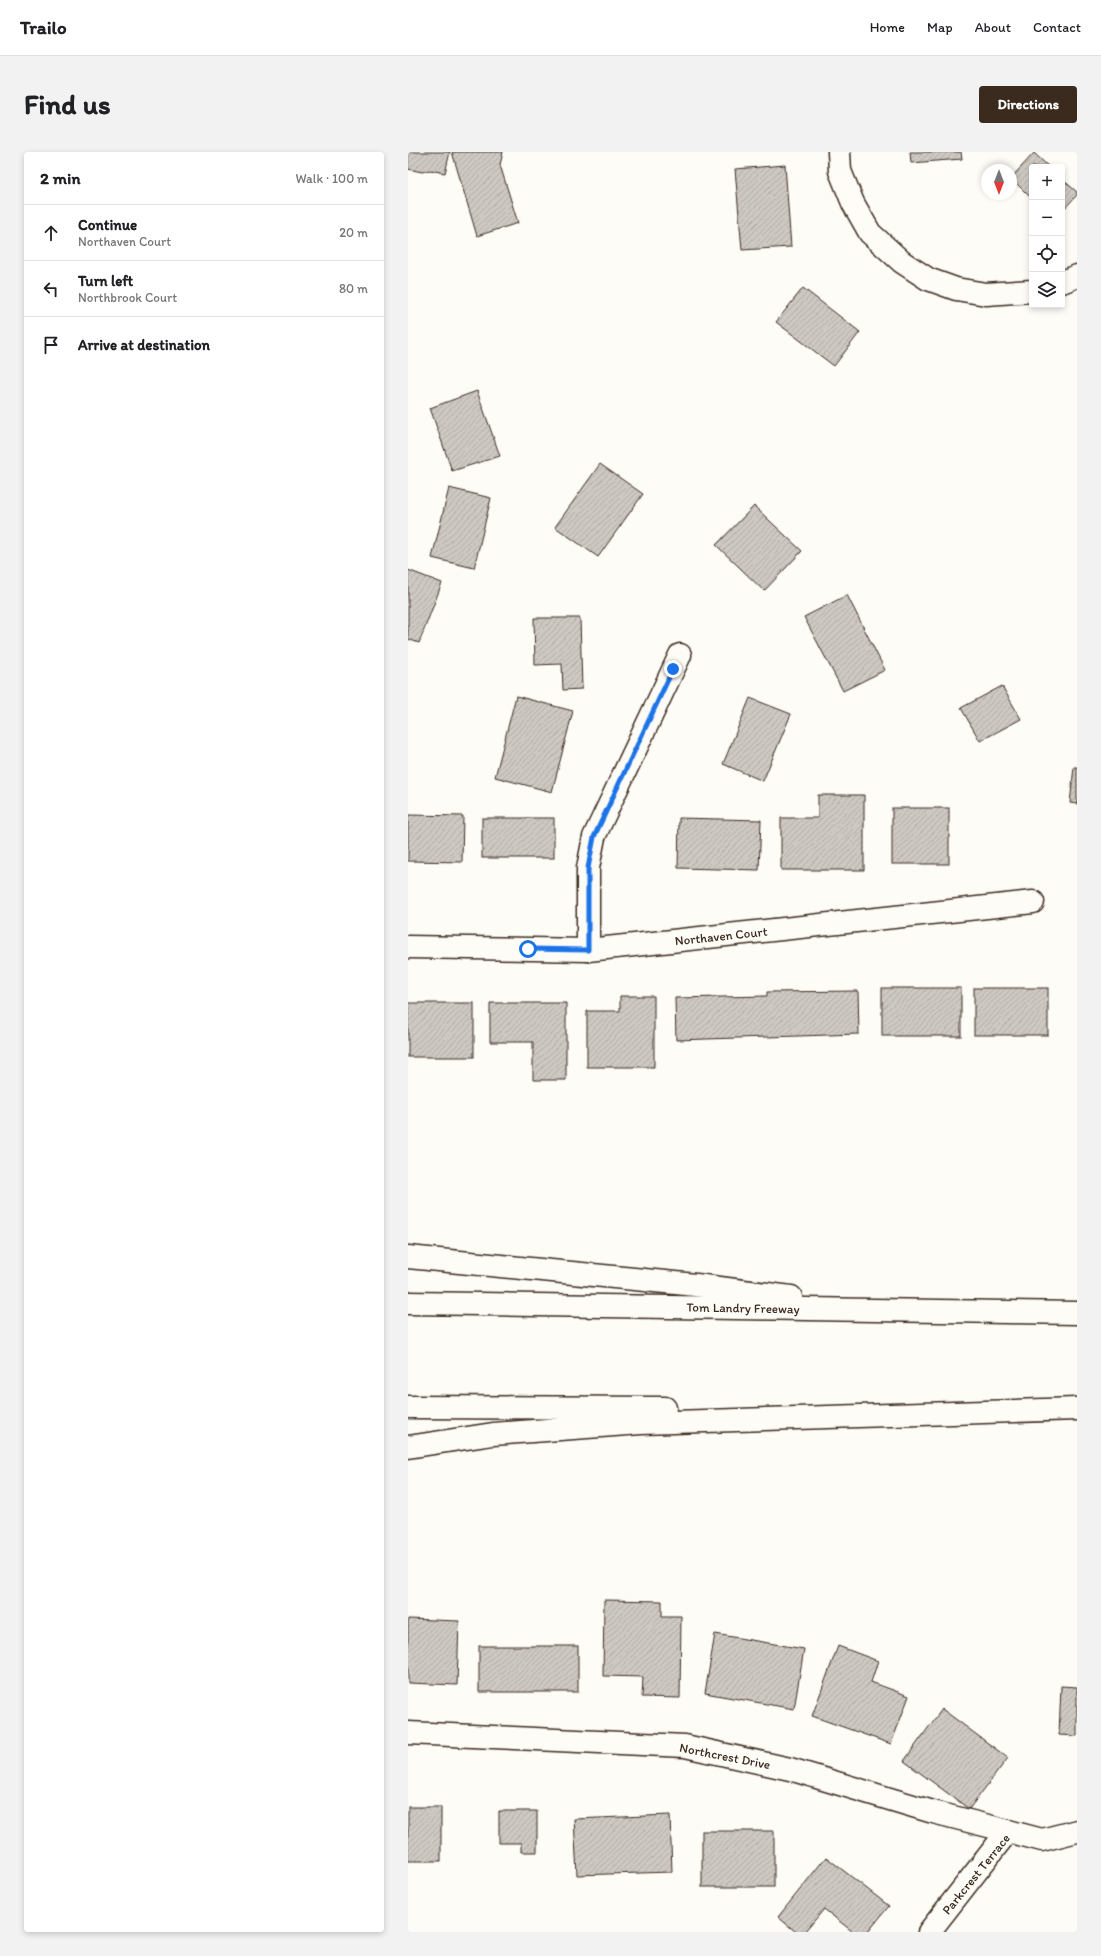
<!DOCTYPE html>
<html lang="en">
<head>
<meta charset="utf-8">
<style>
  :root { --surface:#fff; --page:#f2f2f2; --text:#202124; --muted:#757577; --line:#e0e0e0; --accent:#3b2a1e }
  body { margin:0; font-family:Itim,sans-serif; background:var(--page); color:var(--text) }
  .controls { position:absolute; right:12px; top:12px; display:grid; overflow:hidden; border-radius:4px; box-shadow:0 2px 6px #0003 }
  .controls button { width:36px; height:36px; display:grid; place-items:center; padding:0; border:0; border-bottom:1px solid var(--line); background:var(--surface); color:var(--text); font:20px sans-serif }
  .compass { position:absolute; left:573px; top:12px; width:36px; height:36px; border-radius:50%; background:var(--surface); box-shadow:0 2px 6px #0003; rotate:180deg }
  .stop { position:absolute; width:12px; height:12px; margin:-9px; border:3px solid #1a73e8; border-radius:50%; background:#fff }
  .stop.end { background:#1a73e8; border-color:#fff; box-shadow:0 1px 4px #0008 }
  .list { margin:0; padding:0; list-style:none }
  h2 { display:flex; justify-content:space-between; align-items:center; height:52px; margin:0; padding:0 16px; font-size:17px }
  h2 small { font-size:13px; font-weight:400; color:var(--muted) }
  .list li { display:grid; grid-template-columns:26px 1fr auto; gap:12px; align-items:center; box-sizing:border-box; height:56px; padding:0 16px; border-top:1px solid var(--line) }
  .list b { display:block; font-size:15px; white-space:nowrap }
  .list p { margin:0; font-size:13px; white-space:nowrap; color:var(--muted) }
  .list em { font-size:13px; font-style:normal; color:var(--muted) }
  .icon { flex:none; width:22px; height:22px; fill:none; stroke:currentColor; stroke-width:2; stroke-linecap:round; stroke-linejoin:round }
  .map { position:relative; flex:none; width:669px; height:1780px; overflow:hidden; border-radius:4px }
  header { display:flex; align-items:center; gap:24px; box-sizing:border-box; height:56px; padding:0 20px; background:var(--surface); border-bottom:1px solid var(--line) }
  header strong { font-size:19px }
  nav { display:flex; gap:22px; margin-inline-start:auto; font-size:14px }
  .intro { display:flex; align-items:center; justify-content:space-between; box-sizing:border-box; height:96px; padding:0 24px }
  h1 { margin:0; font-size:28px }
  .button { padding:10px 18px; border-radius:4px; background:var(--accent); color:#fff; font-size:14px; font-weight:700 }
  main { display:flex; gap:24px; padding:0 24px }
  aside { flex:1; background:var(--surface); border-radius:4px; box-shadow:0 2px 6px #0003 }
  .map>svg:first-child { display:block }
  .building { fill:url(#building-hatch); stroke:#3b2a1e }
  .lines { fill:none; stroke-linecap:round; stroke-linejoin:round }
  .minor-casing { stroke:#3b2a1e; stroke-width:25 }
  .motorway-casing { stroke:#3b2a1e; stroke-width:25 }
  .minor { stroke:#fdfcf7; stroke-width:22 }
  .motorway { stroke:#fdfcf7; stroke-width:22 }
  .route { stroke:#1a73e8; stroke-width:5 }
  .labels { text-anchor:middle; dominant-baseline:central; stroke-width:4; stroke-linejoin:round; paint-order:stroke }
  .street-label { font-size:13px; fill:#3b2a1e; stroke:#fdfcf7 }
</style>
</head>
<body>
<header>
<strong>Trailo</strong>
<nav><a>Home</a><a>Map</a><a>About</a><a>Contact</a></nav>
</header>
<div class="intro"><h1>Find us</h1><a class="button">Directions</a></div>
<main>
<aside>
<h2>2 min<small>Walk · 100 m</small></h2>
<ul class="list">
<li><svg class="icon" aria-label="ahead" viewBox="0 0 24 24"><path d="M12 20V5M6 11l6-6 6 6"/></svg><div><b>Continue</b><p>Northaven Court</p></div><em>20 m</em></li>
<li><svg class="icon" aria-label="left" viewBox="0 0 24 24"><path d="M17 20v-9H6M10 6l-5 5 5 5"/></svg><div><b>Turn left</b><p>Northbrook Court</p></div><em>80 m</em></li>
<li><svg class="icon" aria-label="arrive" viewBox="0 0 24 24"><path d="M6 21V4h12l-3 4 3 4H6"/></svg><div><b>Arrive at destination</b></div></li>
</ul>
</aside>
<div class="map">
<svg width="669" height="1780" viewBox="0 0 669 1780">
  <defs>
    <pattern id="building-hatch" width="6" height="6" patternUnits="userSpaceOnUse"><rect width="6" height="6" fill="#cdc8c2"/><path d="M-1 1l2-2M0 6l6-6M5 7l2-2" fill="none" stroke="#b1aca6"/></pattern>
  </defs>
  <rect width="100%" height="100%" fill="#fdfcf7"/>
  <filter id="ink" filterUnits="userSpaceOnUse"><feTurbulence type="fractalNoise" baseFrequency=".025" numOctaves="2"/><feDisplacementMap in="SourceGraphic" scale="8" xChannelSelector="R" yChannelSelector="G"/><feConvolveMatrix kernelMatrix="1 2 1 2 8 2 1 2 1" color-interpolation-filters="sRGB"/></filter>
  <g filter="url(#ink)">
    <!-- building -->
    <g class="building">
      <polygon points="0,0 42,0 37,21 22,18 14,20 0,17"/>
      <polygon points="44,0 95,0 92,13 110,71 69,84"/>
      <polygon points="502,0 553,0 554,7 503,11"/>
      <polygon points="626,1 641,15 624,15 624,47 603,26"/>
      <polygon points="377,13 383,95 334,98 327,17"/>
      <polygon points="654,27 669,40 669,43 654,59"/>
      <polygon points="395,136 452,180 426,214 368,170"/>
      <polygon points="69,239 92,304 44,319 22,256"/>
      <polygon points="192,312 235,342 190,405 147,375"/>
      <polygon points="41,336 83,346 66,416 24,406"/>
      <polygon points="346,354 394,399 356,439 308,393"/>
      <polygon points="0,418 34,431 11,491 0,487"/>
      <polygon points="439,443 477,518 435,539 396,465"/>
      <polygon points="126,466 172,466 174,537 155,538 154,512 127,513"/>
      <polygon points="594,534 613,567 572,589 553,556"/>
      <polygon points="108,544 165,559 144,640 87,625"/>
      <polygon points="342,546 383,562 355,629 315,612"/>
      <polygon points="666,615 669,615 669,652 662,651"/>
      <polygon points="410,643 456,643 456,718 373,718 373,666 410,666"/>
      <rect x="484" y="656" width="57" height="56"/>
      <polygon points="0,663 55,664 54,710 0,709"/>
      <rect x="74" y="666" width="72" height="40"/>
      <polygon points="271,666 353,668 351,718 270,716"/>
      <rect x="474" y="836" width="79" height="48"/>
      <rect x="566" y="836" width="74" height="47"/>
      <polygon points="450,839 451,882 268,888 267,846 359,844 359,840"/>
      <polygon points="212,844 246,844 246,915 179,915 179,859 212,859"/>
      <rect x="0" y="851" width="66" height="54"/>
      <polygon points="82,851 158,851 158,928 125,928 125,890 82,890"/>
      <polygon points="196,1448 254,1449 254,1464 273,1464 272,1546 234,1545 235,1525 195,1524"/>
      <polygon points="0,1467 51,1469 49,1533 0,1531"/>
      <polygon points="307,1482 396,1497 386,1557 297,1541"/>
      <rect x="71" y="1494" width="99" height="46"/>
      <polygon points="430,1494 470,1509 463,1530 501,1544 483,1592 404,1564"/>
      <polygon points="653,1534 669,1535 669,1584 651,1583"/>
      <polygon points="534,1557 600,1606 561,1657 496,1609"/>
      <rect x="0" y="1655" width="33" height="54"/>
      <polygon points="91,1659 129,1659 129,1700 113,1700 113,1691 91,1691"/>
      <polygon points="262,1663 264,1720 169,1723 166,1667"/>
      <rect x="294" y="1679" width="72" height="56"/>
      <polygon points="418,1705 481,1754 460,1780 445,1780 416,1757 397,1780 388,1780 370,1765"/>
    </g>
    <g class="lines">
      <!-- minor casing -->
      <g class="minor-casing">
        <g id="minor">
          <polyline points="431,0 432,19 445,51 462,81 494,110 520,127 548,137 578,142 624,139"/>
          <polyline points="654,130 669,124"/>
          <polyline points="0,795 180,798 625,750"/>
          <polyline points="180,798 180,716 186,685 272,503"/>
          <polyline points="0,1581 277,1594 382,1617 525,1660 600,1679"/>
          <polyline points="521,1780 600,1679 634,1688 669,1679"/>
        </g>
      </g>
      <!-- motorway casing -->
      <g class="motorway-casing">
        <g id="motorway">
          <polyline points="0,1105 288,1133 383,1145"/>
          <polyline points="0,1151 669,1161"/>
          <polyline points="0,1255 257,1256"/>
          <polyline points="0,1295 85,1282 233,1271 669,1257"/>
        </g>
      </g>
      <!-- minor -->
      <use href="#minor" class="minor"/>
      <!-- motorway -->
      <use href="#motorway" class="motorway"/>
    </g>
  </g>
  <g class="lines" filter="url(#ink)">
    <!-- route -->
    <polyline class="route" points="120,797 180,798 180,716 186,685 265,517"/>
  </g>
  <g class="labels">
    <!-- street labels -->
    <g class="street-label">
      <text transform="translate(313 784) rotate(-6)">Northaven Court</text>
      <text transform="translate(335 1156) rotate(1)">Tom Landry Freeway</text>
      <text transform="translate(317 1604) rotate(11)">Northcrest Drive</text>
      <text transform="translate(568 1722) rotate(-51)">Parkcrest Terrace</text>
    </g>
  </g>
</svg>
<div class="controls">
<button>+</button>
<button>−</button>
<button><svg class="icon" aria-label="locate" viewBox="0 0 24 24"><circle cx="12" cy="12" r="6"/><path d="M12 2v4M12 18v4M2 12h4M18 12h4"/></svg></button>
<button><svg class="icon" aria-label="layers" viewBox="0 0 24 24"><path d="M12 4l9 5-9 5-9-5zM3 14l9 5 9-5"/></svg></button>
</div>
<svg class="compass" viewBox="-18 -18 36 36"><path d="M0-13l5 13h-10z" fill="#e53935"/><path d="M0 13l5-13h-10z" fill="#757577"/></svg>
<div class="stop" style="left:120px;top:797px"></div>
<div class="stop end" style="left:265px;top:517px"></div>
</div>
</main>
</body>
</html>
